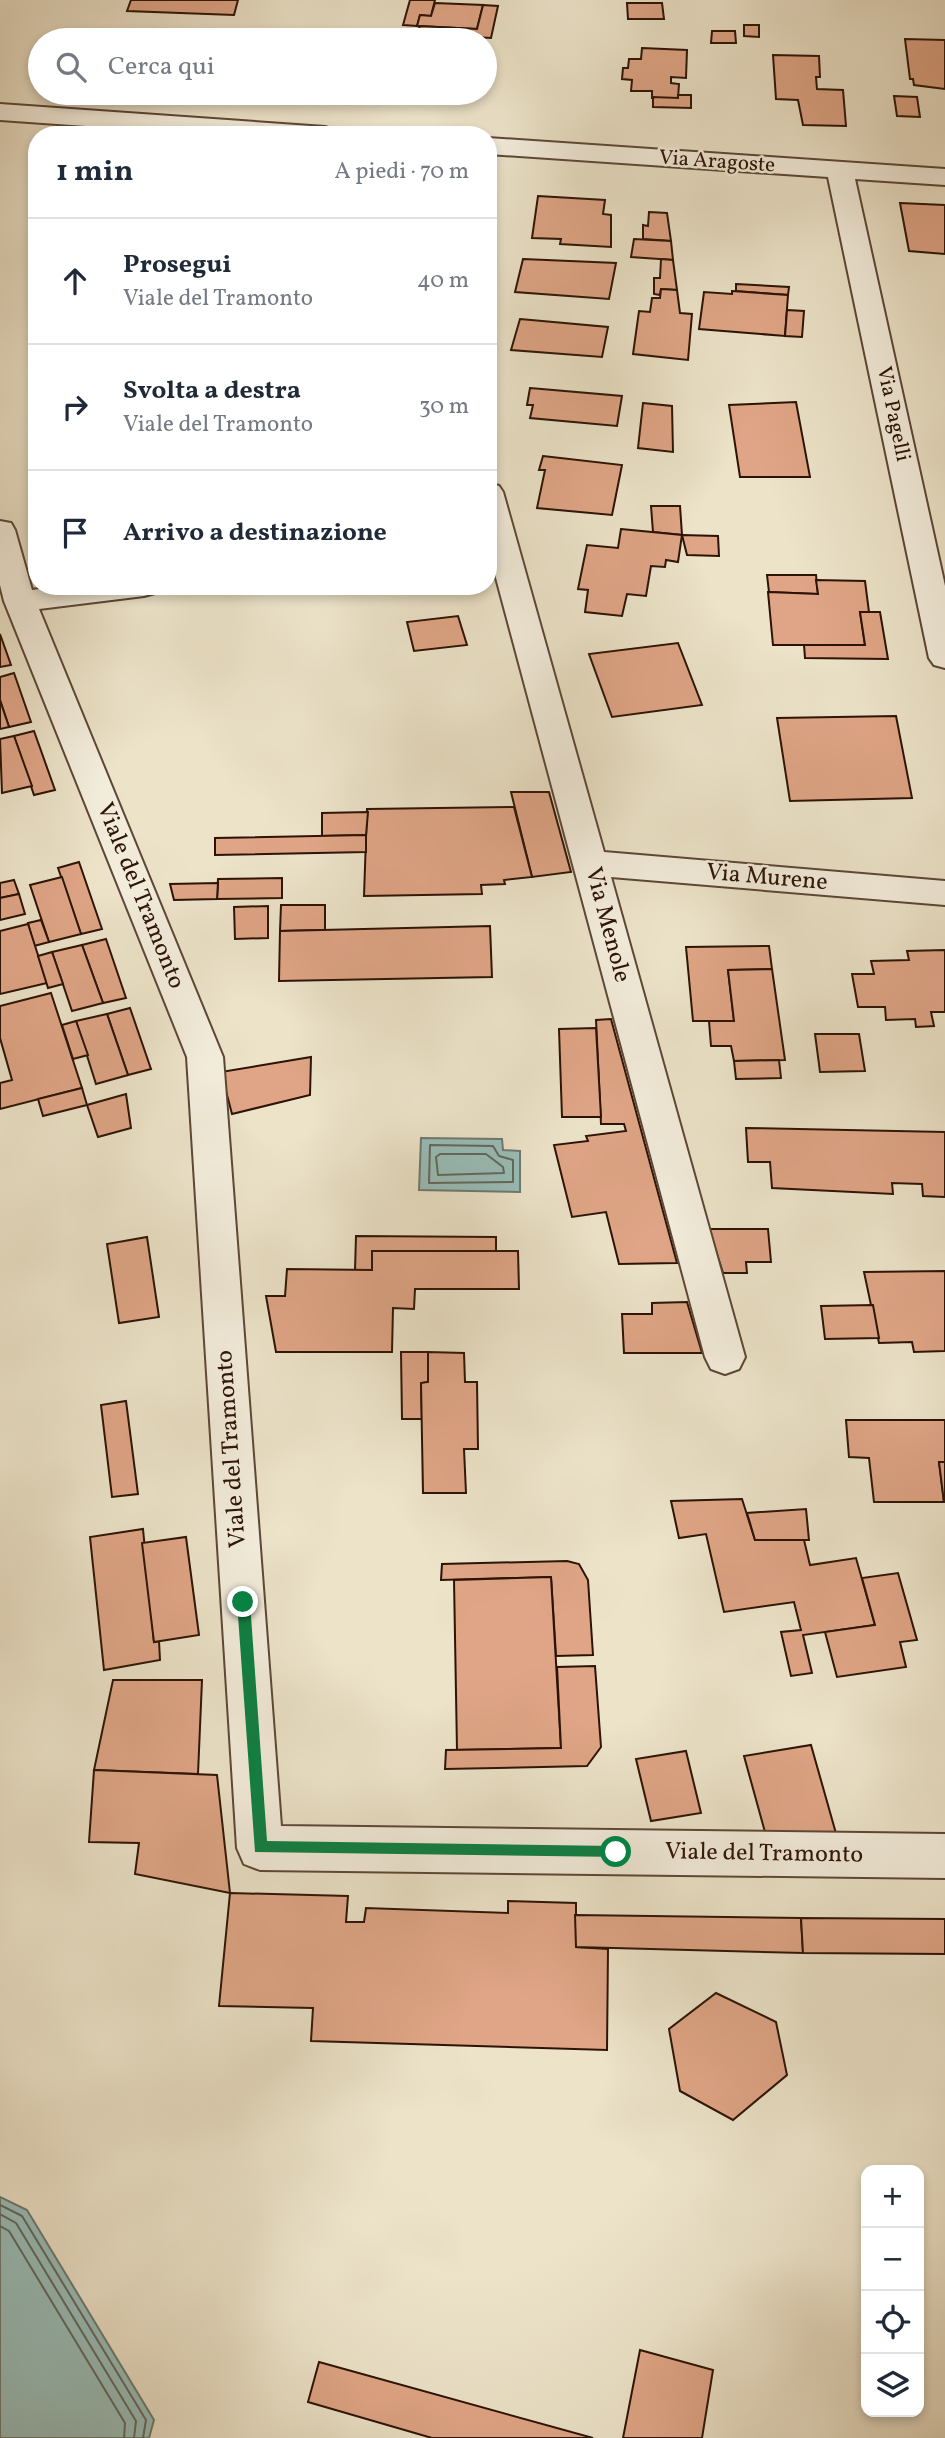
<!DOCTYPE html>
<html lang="it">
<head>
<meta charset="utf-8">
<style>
  :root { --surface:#fff; --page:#f2f2f3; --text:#1f2937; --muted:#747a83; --line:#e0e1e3 }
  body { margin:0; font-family:Vollkorn,serif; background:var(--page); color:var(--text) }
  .controls { position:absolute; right:21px; bottom:21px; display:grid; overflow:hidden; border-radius:14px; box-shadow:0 4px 10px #0003 }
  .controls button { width:63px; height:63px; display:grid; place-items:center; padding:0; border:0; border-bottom:2px solid var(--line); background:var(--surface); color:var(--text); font:35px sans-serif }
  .stop { position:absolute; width:21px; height:21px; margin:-16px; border:5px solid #0b8043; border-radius:50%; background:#fff }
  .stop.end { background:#0b8043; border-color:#fff; box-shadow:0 2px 7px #0008 }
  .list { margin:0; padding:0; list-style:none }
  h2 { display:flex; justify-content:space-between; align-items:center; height:91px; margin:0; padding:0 28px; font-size:30px }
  h2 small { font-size:23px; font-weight:400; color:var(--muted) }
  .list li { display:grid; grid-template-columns:46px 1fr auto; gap:21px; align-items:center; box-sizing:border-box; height:126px; padding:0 28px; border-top:2px solid var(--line) }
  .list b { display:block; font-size:26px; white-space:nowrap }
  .list p { margin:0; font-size:23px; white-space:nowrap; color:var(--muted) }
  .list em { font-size:23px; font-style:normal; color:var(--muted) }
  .icon { flex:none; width:38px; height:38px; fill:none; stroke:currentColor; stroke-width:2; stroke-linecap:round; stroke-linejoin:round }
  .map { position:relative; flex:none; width:945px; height:2438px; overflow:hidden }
  .search { position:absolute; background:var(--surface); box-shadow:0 4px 10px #0003; left:28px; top:28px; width:469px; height:77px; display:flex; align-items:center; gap:18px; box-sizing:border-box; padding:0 24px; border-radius:38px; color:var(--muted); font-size:26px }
  .panel { position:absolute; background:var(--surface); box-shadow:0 4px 10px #0003; left:28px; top:126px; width:469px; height:469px; border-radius:28px }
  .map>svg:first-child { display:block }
  .water { fill:#99beb9; stroke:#6d7a71; stroke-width:2 }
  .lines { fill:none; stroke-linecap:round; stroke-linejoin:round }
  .shore { stroke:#62685f; stroke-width:2 }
  .building { fill:#dfa586; stroke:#2c1305; stroke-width:2 }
  .minor-casing { stroke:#5c4736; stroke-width:4 }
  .minor { fill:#f3eddc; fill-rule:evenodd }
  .route { fill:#0b8043 }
  .labels { text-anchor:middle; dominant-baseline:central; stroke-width:5; stroke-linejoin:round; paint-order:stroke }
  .far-street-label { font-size:21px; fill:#2c1305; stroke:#f3eddc }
  .street-label { font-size:24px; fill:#2c1305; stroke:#f3eddc }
</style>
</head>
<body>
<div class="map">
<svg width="945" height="2438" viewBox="0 0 945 2438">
  <rect width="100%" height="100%" fill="#ece3c9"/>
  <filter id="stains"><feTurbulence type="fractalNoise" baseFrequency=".00286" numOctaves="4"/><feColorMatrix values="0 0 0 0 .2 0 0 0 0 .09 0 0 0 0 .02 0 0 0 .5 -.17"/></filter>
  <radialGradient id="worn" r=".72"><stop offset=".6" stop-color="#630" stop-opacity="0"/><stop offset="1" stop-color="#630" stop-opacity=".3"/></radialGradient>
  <!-- water -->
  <g class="water">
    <polygon points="421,1138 502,1139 503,1150 520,1151 520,1192 419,1190"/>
    <polygon points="0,2197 27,2210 154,2420 149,2438 0,2438"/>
  </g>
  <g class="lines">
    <!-- shore -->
    <g class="shore">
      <polygon points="430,1145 493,1146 499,1156 513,1160 513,1182 429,1183"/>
      <polygon points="440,1154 486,1154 503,1167 504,1173 438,1175 436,1157"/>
      <polyline points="0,2205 22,2216 146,2420 143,2438"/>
      <polyline points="0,2214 16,2223 136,2421 134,2438"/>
      <polyline points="0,2226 9,2231 125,2423 124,2438"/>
    </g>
  </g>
  <!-- building -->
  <g class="building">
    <polygon points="131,0 238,0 234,15 127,11"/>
    <polygon points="410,0 435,0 431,16 420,15 417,26 403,25"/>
    <polygon points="435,3 483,5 477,29 417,26 420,15 431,16"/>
    <polygon points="627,3 662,3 664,19 628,19"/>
    <polygon points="483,5 498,6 491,38 417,34 420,26 477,29"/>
    <polygon points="744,25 759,25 759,37 744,36"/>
    <polygon points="712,31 735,31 736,43 711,43"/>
    <polygon points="905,39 945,40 945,89 914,85 913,79 910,79"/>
    <polygon points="642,48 687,50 686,78 671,77 671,83 679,84 678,98 652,98 652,91 631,91 632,80 622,79 623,68 628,68 629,59 641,59"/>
    <polygon points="773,55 819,56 820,77 816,77 817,89 843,90 846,126 803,125 798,100 776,99"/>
    <polygon points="268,93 310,93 307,100 266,97"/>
    <polygon points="678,95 691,95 691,108 653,107 653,97 678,98"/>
    <polygon points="894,96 917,97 920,117 897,116"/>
    <polygon points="538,196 605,200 603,214 611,215 611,247 560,244 561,239 532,238"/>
    <polygon points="900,203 945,205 945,254 909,251"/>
    <polygon points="649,212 667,213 671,241 643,239 643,225 648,226"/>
    <polygon points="634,239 671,241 673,260 631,257"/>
    <polygon points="523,259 616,263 609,299 515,292"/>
    <polygon points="661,259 673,260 677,290 661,289 660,295 654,294 654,278 660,278"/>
    <polygon points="736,284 789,287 788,295 736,291"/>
    <polygon points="661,289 677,290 680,313 692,314 688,360 633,354 639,311 650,312 652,298 660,298"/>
    <polygon points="732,291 788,295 785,336 699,329 704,292 732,294"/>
    <polygon points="787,310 804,311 802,337 785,336"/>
    <polygon points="520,319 608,327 602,357 511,350"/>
    <polygon points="530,388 622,396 617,426 530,418 533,405 527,405"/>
    <polygon points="796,402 810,477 740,477 729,405"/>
    <polygon points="643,403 672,406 673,452 638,448"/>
    <polygon points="543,456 622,465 612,515 537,508 545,470 539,470"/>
    <polygon points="651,506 680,506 682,535 653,532"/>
    <polygon points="621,529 682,535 678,562 666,560 665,567 651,566 646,596 627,594 622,616 585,612 588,590 578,589 587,545 618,548"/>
    <polygon points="682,535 718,536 719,556 687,555"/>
    <polygon points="767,575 816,575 818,594 769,592"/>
    <polygon points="816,580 865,581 869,612 860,612 865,645 773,645 768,592 818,594"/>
    <polygon points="860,612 880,612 888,659 805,658 804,645 865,645"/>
    <polygon points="458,616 467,645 414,651 407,622"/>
    <polygon points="0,634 11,665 0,667"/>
    <polygon points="678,643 702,705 612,717 589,654"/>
    <polygon points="14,673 31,722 9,727 0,700 0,677"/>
    <polygon points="0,700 9,727 0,729"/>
    <polygon points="896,716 912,798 790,801 777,718"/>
    <polygon points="34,731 55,790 34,795 14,736"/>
    <polygon points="14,736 32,786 2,793 0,739"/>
    <polygon points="511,792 549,792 571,872 532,877"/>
    <polygon points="514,807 532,877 504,880 505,884 481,885 482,894 364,896 367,809"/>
    <polygon points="368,812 366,835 322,836 322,813"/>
    <polygon points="366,835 366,852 215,855 215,838"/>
    <polygon points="79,862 102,929 81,934 58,868"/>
    <polygon points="62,877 81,934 49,942 30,885"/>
    <polygon points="282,878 282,898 217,899 218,879"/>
    <polygon points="14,880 19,894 0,898 0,883"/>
    <polygon points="218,883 217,899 174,900 170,884"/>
    <polygon points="19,894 25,914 0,920 0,898"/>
    <polygon points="281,905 325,905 325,930 280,931"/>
    <polygon points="268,906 268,938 235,939 234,907"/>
    <polygon points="41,920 49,942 34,946 28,923"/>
    <polygon points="28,924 47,983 0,994 0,931"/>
    <polygon points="490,926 492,977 279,981 280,931"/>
    <polygon points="106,939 126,998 103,1003 82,945"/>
    <polygon points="82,945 103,1003 72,1011 52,952"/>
    <polygon points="769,946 772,969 728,970 734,1021 693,1021 686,947"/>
    <polygon points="945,950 945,1012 931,1012 934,1026 916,1027 915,1019 886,1020 885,1007 858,1007 852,974 874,974 871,961 909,960 907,951"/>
    <polygon points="52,952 63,984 48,988 38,956"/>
    <polygon points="772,969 785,1060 734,1061 731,1046 711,1046 709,1021 734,1021 728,970"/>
    <polygon points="51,993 82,1088 0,1109 0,1083 12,1080 0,1038 0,1006"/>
    <polygon points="130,1008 151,1069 128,1075 107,1014"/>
    <polygon points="107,1014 128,1075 96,1084 76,1021"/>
    <polygon points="611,1019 677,1263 619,1264 606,1212 572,1217 554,1145 588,1141 586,1136 626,1131 624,1124 601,1124 596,1020"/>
    <polygon points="76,1021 88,1055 73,1059 62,1025"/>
    <polygon points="596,1028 601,1117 562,1117 559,1029"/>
    <polygon points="815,1034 859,1034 865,1071 820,1072"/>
    <polygon points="311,1057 310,1095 232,1114 221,1072"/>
    <polygon points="779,1060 781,1078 736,1079 734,1061"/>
    <polygon points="82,1088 87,1105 43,1116 38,1099"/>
    <polygon points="126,1094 131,1128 98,1137 87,1105"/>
    <polygon points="746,1128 945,1132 945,1197 923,1196 922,1184 892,1183 893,1194 772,1188 770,1162 748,1162"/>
    <polygon points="709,1229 768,1229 771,1262 746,1262 747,1273 723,1273"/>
    <polygon points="356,1236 496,1237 496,1251 372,1251 372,1270 355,1270"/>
    <polygon points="147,1237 159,1317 119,1323 107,1244"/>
    <polygon points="372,1251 518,1251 519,1289 415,1289 414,1309 393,1308 392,1352 276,1352 266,1296 285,1296 287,1269 372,1270"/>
    <polygon points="945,1271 945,1351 914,1352 912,1342 879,1343 864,1272"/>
    <polygon points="687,1302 702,1353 624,1353 622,1314 652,1314 652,1303"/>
    <polygon points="873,1305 879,1338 825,1339 821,1306"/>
    <polygon points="401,1352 428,1352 428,1382 421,1383 422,1419 402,1419"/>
    <polygon points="428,1352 464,1353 465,1382 477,1382 478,1449 464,1449 466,1493 423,1493 421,1383 428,1382"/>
    <polygon points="126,1401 138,1494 112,1497 101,1405"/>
    <polygon points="846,1420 945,1420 945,1462 939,1462 944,1502 874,1502 869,1458 849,1457"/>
    <polygon points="939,1462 945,1462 945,1502 944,1502"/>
    <polygon points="742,1499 755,1540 804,1540 810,1565 856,1558 875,1625 803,1635 812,1673 791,1676 781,1632 801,1630 794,1602 724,1612 706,1534 679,1538 671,1501"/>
    <polygon points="806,1509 809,1540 755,1540 747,1513"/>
    <polygon points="143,1529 154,1642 159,1641 160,1660 104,1670 90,1537"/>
    <polygon points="186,1537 199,1635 154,1642 142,1543"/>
    <polygon points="567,1561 579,1564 588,1580 593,1655 556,1656 551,1577 441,1580 442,1564"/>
    <polygon points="898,1573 917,1640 900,1642 906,1667 837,1677 825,1632 875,1625 862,1578"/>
    <polygon points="551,1577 561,1748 457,1750 454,1580"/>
    <polygon points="595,1666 601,1747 587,1766 445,1769 446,1750 561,1748 557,1667"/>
    <polygon points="113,1680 202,1680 198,1774 94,1770"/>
    <polygon points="811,1745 839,1844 768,1843 744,1756"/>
    <polygon points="686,1751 701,1813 651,1821 636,1759"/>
    <polygon points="94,1770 217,1775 230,1893 135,1874 139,1843 89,1842"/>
    <polygon points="230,1893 348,1896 346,1922 364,1922 366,1908 508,1913 508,1901 576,1903 576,1947 608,1949 607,2050 311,2041 313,2008 219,2006"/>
    <polygon points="575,1915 801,1918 803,1953 576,1947"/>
    <polygon points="801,1918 945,1919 945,1954 803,1953"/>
    <polygon points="716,1993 776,2022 787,2075 733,2120 680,2091 669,2029"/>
    <polygon points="640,2350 713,2370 702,2438 623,2438"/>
    <polygon points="319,2362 593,2438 432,2438 308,2402"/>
  </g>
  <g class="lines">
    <!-- minor casing -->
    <g class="minor-casing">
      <g id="minor">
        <polygon points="0,104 325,127 334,130 338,135 214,135 0,120"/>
        <polygon points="488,138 945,169 945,185 855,179 945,586 945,668 934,665 929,658 828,177 488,154"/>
        <polygon points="488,483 499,486 503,492 604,852 945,881 945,905 611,877 745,1357 739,1369 725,1374 711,1369 705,1357 488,548"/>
        <polygon points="0,521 11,523 15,530 32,590 60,586 159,586 155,593 144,596 39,609 223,1057 281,1826 945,1834 945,1878 260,1870 244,1864 237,1848 187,1057 4,601 0,585"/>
      </g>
    </g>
    <!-- minor -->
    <use href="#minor" class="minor"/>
  </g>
  <!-- route -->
  <polygon class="route" points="243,1597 250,1602 267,1841 616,1846 621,1847 621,1857 255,1852 237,1602"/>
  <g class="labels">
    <!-- far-street labels -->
    <g class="far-street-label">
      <text transform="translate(717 162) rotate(4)">Via Aragoste</text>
      <text transform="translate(893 414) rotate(78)">Via Pagelli</text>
    </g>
    <!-- street labels -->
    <g class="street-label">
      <text transform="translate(767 878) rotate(5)">Via Murene</text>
      <text transform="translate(140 896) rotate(68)">Viale del Tramonto</text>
      <text transform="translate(607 925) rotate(75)">Via Menole</text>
      <text transform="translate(232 1449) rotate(-94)">Viale del Tramonto</text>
      <text transform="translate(764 1854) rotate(1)">Viale del Tramonto</text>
    </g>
  </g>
  <rect width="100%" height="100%" filter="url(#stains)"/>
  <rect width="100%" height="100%" fill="url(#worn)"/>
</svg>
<div class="controls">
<button>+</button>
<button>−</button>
<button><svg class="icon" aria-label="locate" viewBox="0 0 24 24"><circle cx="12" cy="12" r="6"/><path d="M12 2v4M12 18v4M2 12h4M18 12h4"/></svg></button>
<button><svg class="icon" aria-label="layers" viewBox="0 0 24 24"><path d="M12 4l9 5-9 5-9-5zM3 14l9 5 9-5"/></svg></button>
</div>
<div class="stop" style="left:616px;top:1852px"></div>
<div class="stop end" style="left:243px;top:1602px"></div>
<div class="search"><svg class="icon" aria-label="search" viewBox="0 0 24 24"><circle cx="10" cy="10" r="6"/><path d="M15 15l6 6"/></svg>Cerca qui</div>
<section class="panel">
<h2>1 min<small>A piedi · 70 m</small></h2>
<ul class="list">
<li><svg class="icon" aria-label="ahead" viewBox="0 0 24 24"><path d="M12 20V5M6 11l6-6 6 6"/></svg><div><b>Prosegui</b><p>Viale del Tramonto</p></div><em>40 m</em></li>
<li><svg class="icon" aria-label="right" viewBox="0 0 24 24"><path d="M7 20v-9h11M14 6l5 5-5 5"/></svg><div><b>Svolta a destra</b><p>Viale del Tramonto</p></div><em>30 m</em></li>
<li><svg class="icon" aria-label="arrive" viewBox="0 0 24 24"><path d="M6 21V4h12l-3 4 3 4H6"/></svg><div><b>Arrivo a destinazione</b></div></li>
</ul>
</section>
</div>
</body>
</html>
